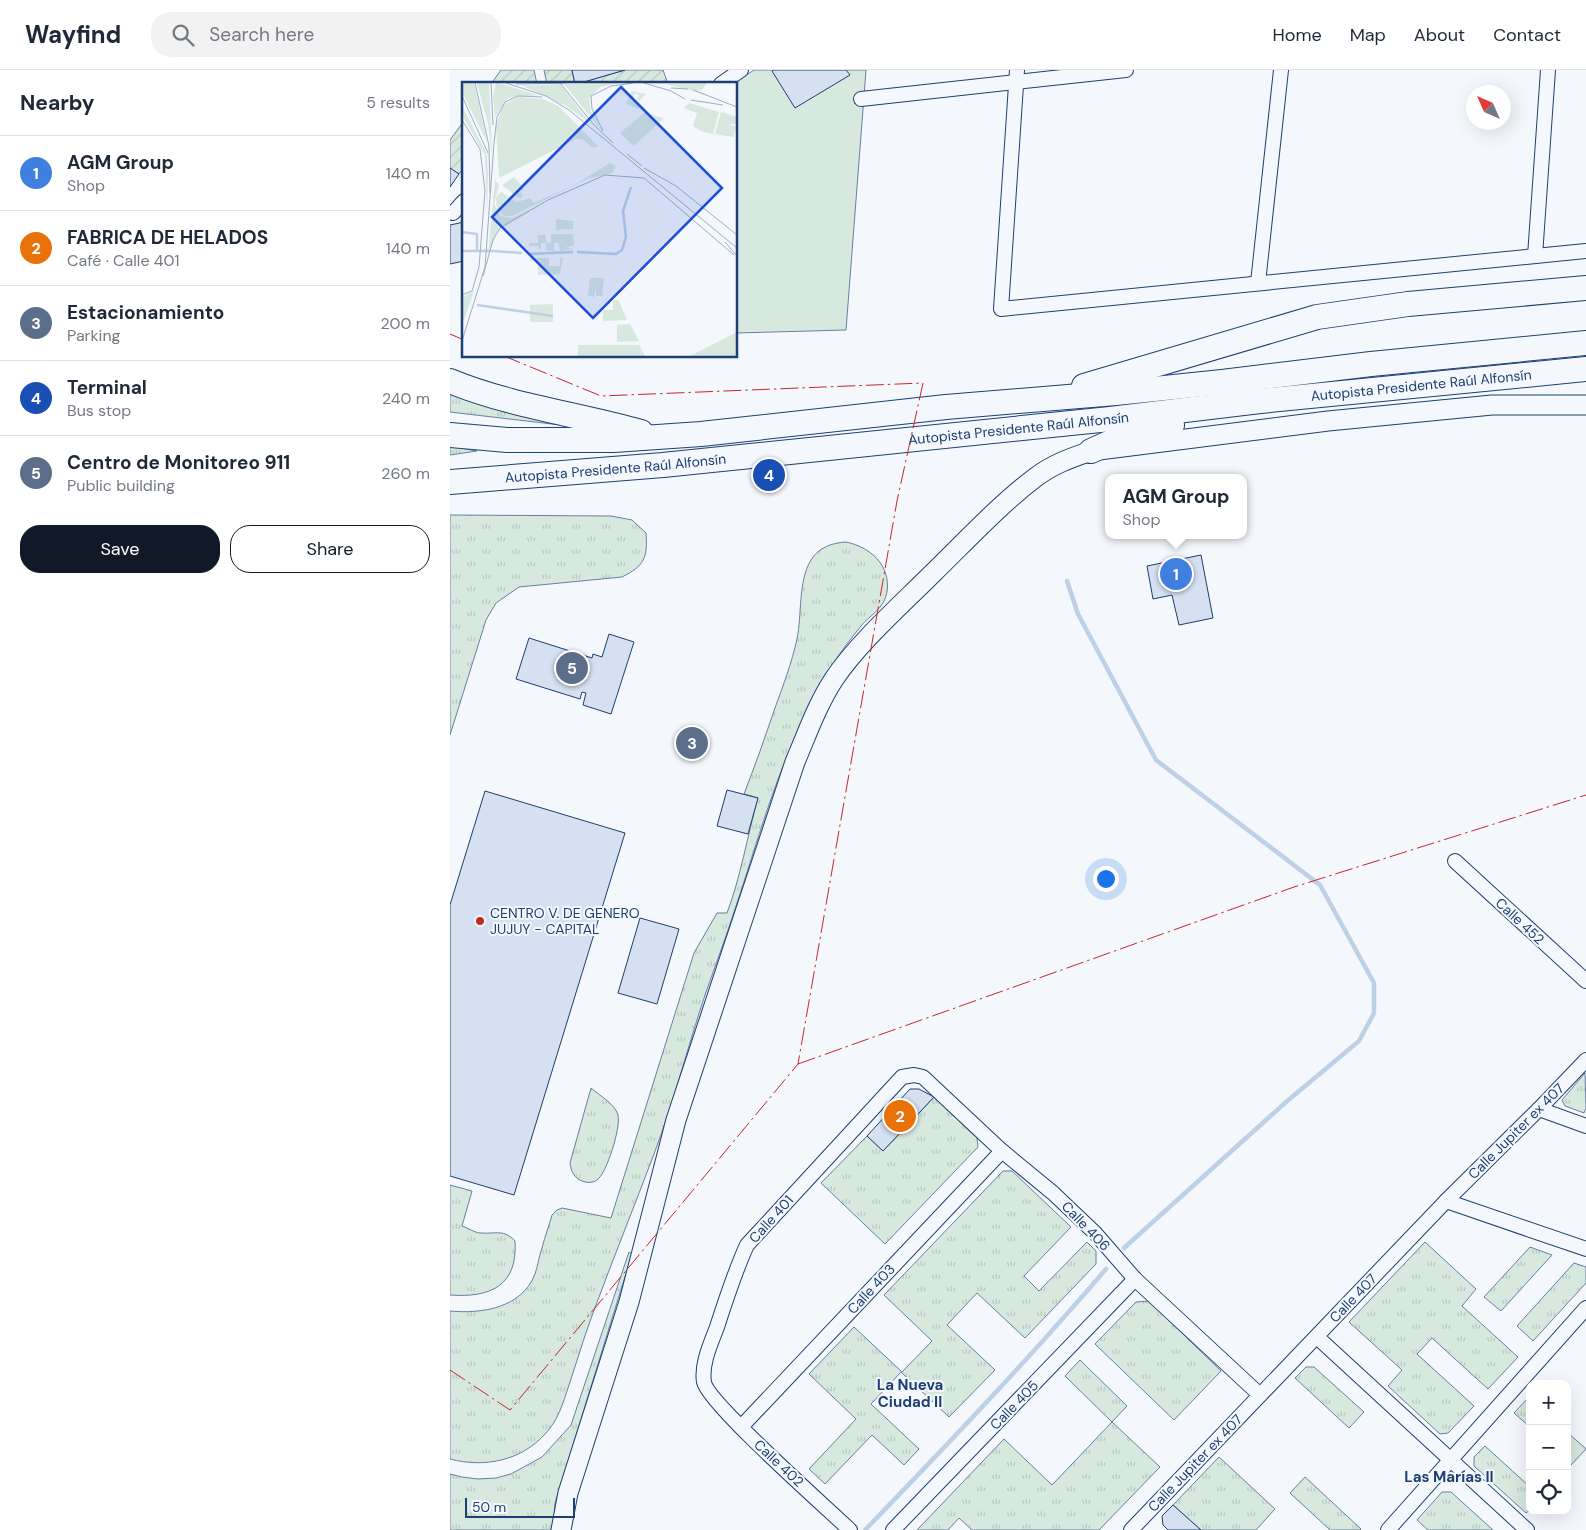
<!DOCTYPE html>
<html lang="en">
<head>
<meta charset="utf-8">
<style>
  :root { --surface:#fff; --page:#f2f2f3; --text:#1f2937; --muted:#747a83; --line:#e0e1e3; --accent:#111827 }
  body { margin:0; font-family:"DM Sans",sans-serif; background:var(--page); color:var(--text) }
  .controls { position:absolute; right:15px; bottom:15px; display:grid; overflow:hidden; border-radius:10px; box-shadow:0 5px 20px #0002 }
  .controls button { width:45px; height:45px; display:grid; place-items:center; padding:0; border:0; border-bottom:1px solid var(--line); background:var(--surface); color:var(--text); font:25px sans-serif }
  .compass { position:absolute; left:1016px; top:15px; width:45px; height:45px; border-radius:50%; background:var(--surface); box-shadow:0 5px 20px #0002; rotate:315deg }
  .scale { position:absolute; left:15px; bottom:12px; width:110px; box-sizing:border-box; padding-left:5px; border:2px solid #1d3f73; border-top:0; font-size:14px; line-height:18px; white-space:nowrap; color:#1d3f73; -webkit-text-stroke:4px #f4f7fb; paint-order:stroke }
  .you { position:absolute; left:655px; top:808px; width:18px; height:18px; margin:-12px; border:4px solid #fff; border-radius:50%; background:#1a73e8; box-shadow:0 0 0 8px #1a73e833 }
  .badge { display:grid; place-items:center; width:32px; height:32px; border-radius:50%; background:var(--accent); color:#fff; font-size:16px; font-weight:700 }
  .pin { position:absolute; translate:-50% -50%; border:2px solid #fff; box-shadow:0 1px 5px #0006 }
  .popup { position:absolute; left:655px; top:404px; width:142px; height:65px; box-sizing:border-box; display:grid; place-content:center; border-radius:10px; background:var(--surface); filter:drop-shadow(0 1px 4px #0005); font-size:16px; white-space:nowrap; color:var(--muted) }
  .popup b { font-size:19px; color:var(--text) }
  .popup::after { content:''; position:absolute; left:50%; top:100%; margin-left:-10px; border:10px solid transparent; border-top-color:var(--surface) }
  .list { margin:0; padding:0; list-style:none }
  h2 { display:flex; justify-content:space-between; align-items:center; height:65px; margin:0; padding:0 20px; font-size:21px }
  h2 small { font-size:16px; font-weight:400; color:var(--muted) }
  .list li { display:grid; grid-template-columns:32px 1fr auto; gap:15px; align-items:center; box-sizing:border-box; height:75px; padding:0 20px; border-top:1px solid var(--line) }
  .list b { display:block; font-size:19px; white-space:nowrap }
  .list p { margin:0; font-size:16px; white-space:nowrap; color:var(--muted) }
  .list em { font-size:16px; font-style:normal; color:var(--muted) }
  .actions { display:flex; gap:10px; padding:15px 20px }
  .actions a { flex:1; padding:11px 0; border:1px solid var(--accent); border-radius:20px; text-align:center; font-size:18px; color:var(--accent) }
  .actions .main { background:var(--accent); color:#fff }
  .icon { flex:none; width:28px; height:28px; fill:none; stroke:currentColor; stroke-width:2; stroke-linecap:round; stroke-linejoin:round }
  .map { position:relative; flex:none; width:1136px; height:1460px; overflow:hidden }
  header { display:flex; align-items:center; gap:30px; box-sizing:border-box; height:70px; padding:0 25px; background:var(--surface); border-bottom:1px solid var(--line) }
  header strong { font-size:24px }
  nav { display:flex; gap:28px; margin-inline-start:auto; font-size:18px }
  .search { width:350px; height:45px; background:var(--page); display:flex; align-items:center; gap:12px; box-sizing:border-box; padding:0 18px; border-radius:20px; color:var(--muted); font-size:19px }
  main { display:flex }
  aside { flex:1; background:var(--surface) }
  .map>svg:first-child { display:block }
  .grass { fill:url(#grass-tufts); stroke:#687fa3 }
  .garden { fill:url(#garden-furrows); stroke:#687fa3 }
  .pitch { fill:#d7e8df; stroke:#687fa3 }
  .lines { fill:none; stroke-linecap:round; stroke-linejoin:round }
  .stream { stroke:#bed0e5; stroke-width:4.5 }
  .building { fill:#d5e0f0; stroke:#1d3f73 }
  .street-casing { stroke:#1d3f73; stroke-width:16 }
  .secondary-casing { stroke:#1d3f73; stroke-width:21 }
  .highway-casing { stroke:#1d3f73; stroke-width:26 }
  .street { stroke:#f4f7fb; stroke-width:14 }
  .secondary { stroke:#f4f7fb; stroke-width:19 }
  .highway { stroke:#f4f7fb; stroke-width:24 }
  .power { stroke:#c62828; stroke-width:1; stroke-dasharray:18 4 2.5 4; stroke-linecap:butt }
  .poi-dot { fill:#c62828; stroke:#f4f7fb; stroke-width:2 }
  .labels { text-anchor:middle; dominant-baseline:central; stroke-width:4; stroke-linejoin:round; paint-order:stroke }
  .street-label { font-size:14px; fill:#1d3f73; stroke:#f4f7fb }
  .poi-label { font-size:14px; fill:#1d3f73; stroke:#f4f7fb; text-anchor:start }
  .neighbourhood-label { font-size:15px; font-weight:bold; fill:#1d3f73; stroke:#f4f7fb }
  .inset-river { fill:none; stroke:#bed0e5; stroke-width:2.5 }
  .inset-road { fill:none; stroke:#9eadc5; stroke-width:1 }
  .view { fill:#1d4ed8; fill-opacity:0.15; stroke:#1d4ed8; stroke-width:2.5 }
  .inset-edge { fill:none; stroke:#1d3f73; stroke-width:2.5 }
</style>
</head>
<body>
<header>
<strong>Wayfind</strong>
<div class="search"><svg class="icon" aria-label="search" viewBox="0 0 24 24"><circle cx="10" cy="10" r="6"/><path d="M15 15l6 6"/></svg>Search here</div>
<nav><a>Home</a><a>Map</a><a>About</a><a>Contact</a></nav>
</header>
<main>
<aside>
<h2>Nearby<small>5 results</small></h2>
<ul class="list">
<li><span class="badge" style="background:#3f7fe0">1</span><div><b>AGM Group</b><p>Shop</p></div><em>140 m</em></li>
<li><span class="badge" style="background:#e8710a">2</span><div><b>FABRICA DE HELADOS</b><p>Café · Calle 401</p></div><em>140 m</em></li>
<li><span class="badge" style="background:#5c6f8a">3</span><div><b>Estacionamiento</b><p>Parking</p></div><em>200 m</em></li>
<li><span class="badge" style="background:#1a4fb4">4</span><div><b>Terminal</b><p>Bus stop</p></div><em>240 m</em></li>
<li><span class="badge" style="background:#5c6f8a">5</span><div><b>Centro de Monitoreo 911</b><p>Public building</p></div><em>260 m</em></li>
</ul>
<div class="actions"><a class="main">Save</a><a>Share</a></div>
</aside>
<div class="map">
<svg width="1136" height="1460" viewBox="0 0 1136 1460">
  <defs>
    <pattern id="grass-tufts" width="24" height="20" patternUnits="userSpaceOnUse" patternTransform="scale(1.25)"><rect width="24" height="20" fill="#d7e8df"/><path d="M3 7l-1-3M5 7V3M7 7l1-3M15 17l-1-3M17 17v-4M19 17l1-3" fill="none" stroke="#b8c8c3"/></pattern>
    <pattern id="garden-furrows" width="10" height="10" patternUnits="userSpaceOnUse" patternTransform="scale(1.25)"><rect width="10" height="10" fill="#d7e8df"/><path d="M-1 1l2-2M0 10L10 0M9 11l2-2" fill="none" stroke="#b8c8c3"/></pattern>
  </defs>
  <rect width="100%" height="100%" fill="#f4f7fb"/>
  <!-- grass -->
  <g class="grass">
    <polygon points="0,322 136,358 0,342"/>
    <polygon points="0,376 27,381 0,385"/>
    <path d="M 0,445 L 161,446 L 182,450 L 196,463 C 198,488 194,496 172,507 L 69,517 L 46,533 L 36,550 L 0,665 Z"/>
    <path d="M 396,472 C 420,477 441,495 437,522 C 434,539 421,544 411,556 C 401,568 391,582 382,595 C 362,624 349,657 336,689 C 316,738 302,789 285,839 C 276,867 266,894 256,922 C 238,976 224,1031 204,1084 C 184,1137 163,1189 143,1243 C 134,1267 127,1291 119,1315 C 113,1333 108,1351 95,1364 C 71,1391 34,1398 0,1389 L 0,1241 C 32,1244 72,1238 85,1204 C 88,1195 89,1186 92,1178 C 95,1166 99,1156 102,1145 L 107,1140 L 112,1138 L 161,1148 L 244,883 L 267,843 L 277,843 C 291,806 297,767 308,728 L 294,724 C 305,696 315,667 325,638 C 333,616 342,592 347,569 C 352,545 348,511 361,490 C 369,477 382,473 396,472 Z"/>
    <polygon points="1135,1003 1136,1038 1134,1043 1115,1036 1112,1030"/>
    <path d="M 141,1018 C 149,1025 165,1034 168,1045 C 171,1057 157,1103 147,1110 C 143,1113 137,1113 132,1111 C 124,1108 121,1101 120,1093 Z"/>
    <polygon points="484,1027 527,1068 528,1077 435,1174 371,1113 417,1066 433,1081"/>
    <polygon points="553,1101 562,1101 621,1157 574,1206 589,1221 637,1172 646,1181 646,1194 575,1268 527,1223 497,1255 545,1300 499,1347 451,1302 421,1334 469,1379 454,1395 422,1365 375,1414 359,1399 406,1349 359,1304 404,1257 452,1302 482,1271 434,1225"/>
    <path d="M 0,1115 L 22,1121 L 12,1156 C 18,1158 25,1163 31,1163 C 46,1164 54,1159 65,1171 C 68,1216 40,1228 0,1225 Z"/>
    <polygon points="975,1172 1026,1219 1012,1236 1068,1287 1038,1319 982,1268 967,1284 1024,1336 998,1363 990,1364 938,1316 952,1300 899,1252"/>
    <polygon points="1080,1177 1102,1185 1051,1241 1034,1227"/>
    <polygon points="179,1182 182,1184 105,1433 103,1460 0,1460 0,1404 12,1407 28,1409 46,1408 61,1404 92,1387 121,1355"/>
    <polygon points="1124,1193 1136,1197 1136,1213 1083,1271 1067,1256"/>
    <polygon points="699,1231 771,1301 724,1350 645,1274 686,1232"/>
    <polygon points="630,1290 677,1336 662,1352 710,1397 649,1460 522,1460 509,1448 498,1460 467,1460 554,1369 602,1415 662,1352 615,1306"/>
    <polygon points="856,1297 864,1297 914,1342 899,1358 845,1308"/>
    <polygon points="1079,1327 1080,1328 1080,1357 1064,1343"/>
    <polygon points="1117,1362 1136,1379 1121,1395 1117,1392"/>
    <polygon points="1035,1376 1080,1417 1080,1440 1076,1443 1024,1396 1024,1387"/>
    <polygon points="769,1387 825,1439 806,1460 751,1460 723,1435"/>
    <polygon points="855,1407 911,1459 910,1460 880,1460 840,1423"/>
    <polygon points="992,1422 1001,1422 1043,1460 978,1460 967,1450"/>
  </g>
  <!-- garden -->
  <g class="garden">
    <polygon points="51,0 84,0 87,14 41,14"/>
    <polygon points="94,0 122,0 125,14 97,14"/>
    <polygon points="175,0 213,0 218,14 127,14"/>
    <polygon points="14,51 14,97 9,104 0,98 0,70"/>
  </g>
  <!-- pitch -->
  <polygon class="pitch" points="304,0 416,0 396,260 286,263 286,14 283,14"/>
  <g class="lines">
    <!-- stream -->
    <g class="stream">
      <polyline points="617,511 628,544 706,690 870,815 924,913 924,943 909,971 836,1032 674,1178"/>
      <path d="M 415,1460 C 497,1375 579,1289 656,1199"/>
    </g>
  </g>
  <!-- building -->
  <g class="building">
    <polygon points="122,0 175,0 127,14 125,14"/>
    <polygon points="324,0 396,0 400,5 345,38 322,1"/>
    <polygon points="0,98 9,104 0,117"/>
    <polygon points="14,152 14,191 0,194 0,155"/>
    <polygon points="751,485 763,548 729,555 722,525 703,529 697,496"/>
    <polygon points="159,564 184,572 161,644 133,635 136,623 132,622 130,629 66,609 79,568 142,588 143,584 152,587"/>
    <polygon points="277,720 308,728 298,764 267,756"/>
    <polygon points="35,721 175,763 64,1125 0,1106 0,835"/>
    <polygon points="190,848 229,859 207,934 168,923"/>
    <polygon points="460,1019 469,1019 484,1027 433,1081 417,1066"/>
    <polygon points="723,1435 751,1460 718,1460 713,1455 712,1446"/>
  </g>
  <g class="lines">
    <!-- street casing -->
    <g class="street-casing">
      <g id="street">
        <polyline points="567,0 551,239 1136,181"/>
        <polyline points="271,14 291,0"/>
        <polyline points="411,29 676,0"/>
        <polyline points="3,143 14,131"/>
        <polyline points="1085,186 1098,0"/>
        <polyline points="808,213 831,0"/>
        <polyline points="1005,791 1136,911"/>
        <polyline points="1089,1039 1136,1056"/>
        <polyline points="996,1131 1136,1179"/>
        <polyline points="867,1267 1077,1460"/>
        <polyline points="291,1357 552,1081"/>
        <path d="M 400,1460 C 378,1439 257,1332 254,1312 C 251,1294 261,1273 267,1257 C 276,1229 285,1201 297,1175 L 452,1007 L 464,1005 L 473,1007 L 552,1081 L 603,1123 L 645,1163 L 685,1209 L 810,1325"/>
        <polyline points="443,1460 685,1209"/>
        <polyline points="681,1460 996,1131 1089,1039 1136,990"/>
        <polyline points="938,1460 1136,1238"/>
      </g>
    </g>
    <!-- secondary casing -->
    <g class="secondary-casing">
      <path id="secondary" d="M 111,1460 L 118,1423 L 179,1232 L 226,1050 L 345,692 C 357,664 367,635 384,609 C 409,572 451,535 483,503 C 516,471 549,435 586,407 C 603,394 621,388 641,381 L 878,351 L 1042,335 L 1136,335"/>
    </g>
    <!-- highway casing -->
    <g class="highway-casing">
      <g id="highway">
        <path d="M 0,311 C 61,336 127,344 191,362"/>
        <polyline points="634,316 867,247 958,234 1136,218"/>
        <polyline points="0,365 57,370 164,370 251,364 496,337 666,323 772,312 921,294 1136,273"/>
        <polyline points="641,381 672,367 722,355"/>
        <path id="s1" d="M 0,412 L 213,395 L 660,349 L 810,331 L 1136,299"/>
      </g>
    </g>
    <!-- street -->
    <use href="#street" class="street"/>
    <!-- secondary -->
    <use href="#secondary" class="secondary"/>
    <!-- highway -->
    <use href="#highway" class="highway"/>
    <!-- power -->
    <g class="power">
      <polyline points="0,264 14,270"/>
      <polyline points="348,994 844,817 1136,725"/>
      <polyline points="0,1300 60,1340 348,994 447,431 473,313 151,326 54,286"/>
    </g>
  </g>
  <!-- markers -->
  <circle class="poi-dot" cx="30" cy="851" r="5"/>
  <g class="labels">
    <!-- street labels -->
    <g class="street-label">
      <text stroke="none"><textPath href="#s1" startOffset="976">Autopista Presidente Raúl Alfonsín</textPath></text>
      <text stroke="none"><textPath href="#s1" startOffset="571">Autopista Presidente Raúl Alfonsín</textPath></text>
      <text stroke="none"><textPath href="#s1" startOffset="166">Autopista Presidente Raúl Alfonsín</textPath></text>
      <text transform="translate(1070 851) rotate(43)">Calle 452</text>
      <text transform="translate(1066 1061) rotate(-45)">Calle Jupiter ex 407</text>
      <text transform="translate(321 1149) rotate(-48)">Calle 401</text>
      <text transform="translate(636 1156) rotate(46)">Calle 406</text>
      <text transform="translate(421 1219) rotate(-47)">Calle 403</text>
      <text transform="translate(903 1228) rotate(-46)">Calle 407</text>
      <text transform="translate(564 1335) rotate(-46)">Calle 405</text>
      <text transform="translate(329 1393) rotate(43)">Calle 402</text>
      <text transform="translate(745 1393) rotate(-46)">Calle Jupiter ex 407</text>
    </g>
    <!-- poi labels -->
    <g class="poi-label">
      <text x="40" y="843">CENTRO V. DE GENERO<tspan x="40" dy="16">JUJUY - CAPITAL</tspan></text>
    </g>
    <!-- neighbourhood labels -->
    <g class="neighbourhood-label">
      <text x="460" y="1315">La Nueva<tspan x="460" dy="17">Ciudad II</tspan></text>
      <text x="999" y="1407">Las Marías II</text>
    </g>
  </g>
  <!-- overview -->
  <g transform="translate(12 12)">
    <rect width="275" height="275" fill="#f4f7fb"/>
    <path d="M 0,1 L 12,1 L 25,60 L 0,10 ZM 15,1 L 27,1 L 30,74 L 26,42 ZM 34,1 L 37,1 L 75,13 L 46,16 L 33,35 L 31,14 ZM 157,1 L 138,5 L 127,16 L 129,30 L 140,49 L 102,2 ZM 245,1 L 239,9 L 235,7 L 236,10 L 204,2 ZM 98,2 L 128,41 L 104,24 L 59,3 ZM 56,15 L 81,17 L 96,24 L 136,64 L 131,66 L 120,57 L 114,57 L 37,96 L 34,44 L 41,23 ZM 0,24 L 25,72 L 26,94 L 25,130 L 23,73 L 0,33 ZM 148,81 L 153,84 L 151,91 L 125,97 L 50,134 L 42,134 L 35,126 L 34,115 L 39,110 L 55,120 L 68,116 L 72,121 L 112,103 ZM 52,95 L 62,107 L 58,109 L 61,114 L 58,117 L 40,103 ZM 33,98 L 37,103 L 32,122 L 39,134 L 50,136 L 71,126 L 36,147 L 26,173 ZM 94,137 L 111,139 L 111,147 L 94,148 ZM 89,152 L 111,152 L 112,163 L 103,166 L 112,167 L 98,169 L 97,161 L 92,161 L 92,169 L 84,169 L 84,161 L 79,161 L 79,169 L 76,164 L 67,164 L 67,161 L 76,161 L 76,153 L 84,153 L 84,161 L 89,161 ZM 87,176 L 87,184 L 98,184 L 98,176 L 101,176 L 98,192 L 76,193 L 76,179 L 68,179 L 69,176 ZM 128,196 L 142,196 L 140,214 L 134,214 L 134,205 L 132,215 L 126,214 ZM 12,209 L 2,238 L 0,240 L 0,216 ZM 151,218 L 157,219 L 165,238 L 141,239 L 141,228 L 151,228 ZM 91,222 L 91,240 L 68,240 L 68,223 ZM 168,242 L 177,259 L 155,260 L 155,243 ZM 275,250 L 275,274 L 228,274 ZM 116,263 L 177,263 L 183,274 L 116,274 Z" fill="#d7e8df"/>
    <path d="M 170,9 L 184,12 L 178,18 L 180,20 L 175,17 L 177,13 L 174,11 L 169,17 L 179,23 L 177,27 L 164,22 ZM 227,21 L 257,30 L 251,52 L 241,50 L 231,44 L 235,31 L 222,26 ZM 259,30 L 275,35 L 275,42 L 266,42 L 274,45 L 271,55 L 253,52 Z" fill="#d7e8df"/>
    <path d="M 182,31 L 202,36 L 172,64 L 158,51 Z" fill="#d7e8df"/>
    <path class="inset-river" d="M 0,150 L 15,152 L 15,169M 0,169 L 32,169M 32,169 L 60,171M 115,170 L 154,172 L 160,168 L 164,155 L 161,129 L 169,105M 67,172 L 111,170M 15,223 L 91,234"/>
    <path class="inset-road" d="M 13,1 L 27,64 L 28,111M 29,1 L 31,43M 44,1 L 84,14 L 107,28 L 275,166M 98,1 L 132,43 L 151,61M 182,1 L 209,9 L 223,17M 54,2 L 104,1M 209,6 L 226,7M 231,8 L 275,25M 0,14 L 26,71M 229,18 L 261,23M 0,38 L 18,67 L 23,109 L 17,185 L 10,209 L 0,213M 141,49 L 130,27 L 129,14 L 149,4 L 171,1M 32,61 L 35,35 L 43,20 L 56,14 L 80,15M 165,72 L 180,84M 182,86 L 214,104 L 275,153M 263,160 L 275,174M 21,194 L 31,158 L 38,146 L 86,118 L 143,93 L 182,96 L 272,173M 0,259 L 23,185 L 32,61"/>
    <path class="view" d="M 159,5 L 260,106 L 131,236 L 30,135 Z"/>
    <rect width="275" height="275" class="inset-edge"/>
  </g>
</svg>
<div class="controls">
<button>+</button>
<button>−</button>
<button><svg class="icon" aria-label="locate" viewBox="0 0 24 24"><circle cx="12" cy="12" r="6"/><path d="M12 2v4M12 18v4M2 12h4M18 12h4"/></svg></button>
</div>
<svg class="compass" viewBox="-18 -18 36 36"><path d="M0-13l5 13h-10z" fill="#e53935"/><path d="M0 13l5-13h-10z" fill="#747a83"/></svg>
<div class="scale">50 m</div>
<div class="you"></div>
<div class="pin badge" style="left:726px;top:504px;background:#3f7fe0">1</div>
<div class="popup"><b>AGM Group</b>Shop</div>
<div class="pin badge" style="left:450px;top:1046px;background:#e8710a">2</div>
<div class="pin badge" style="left:242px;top:673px;background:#5c6f8a">3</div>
<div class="pin badge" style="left:319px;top:405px;background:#1a4fb4">4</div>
<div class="pin badge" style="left:122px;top:598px;background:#5c6f8a">5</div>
</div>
</main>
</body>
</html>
